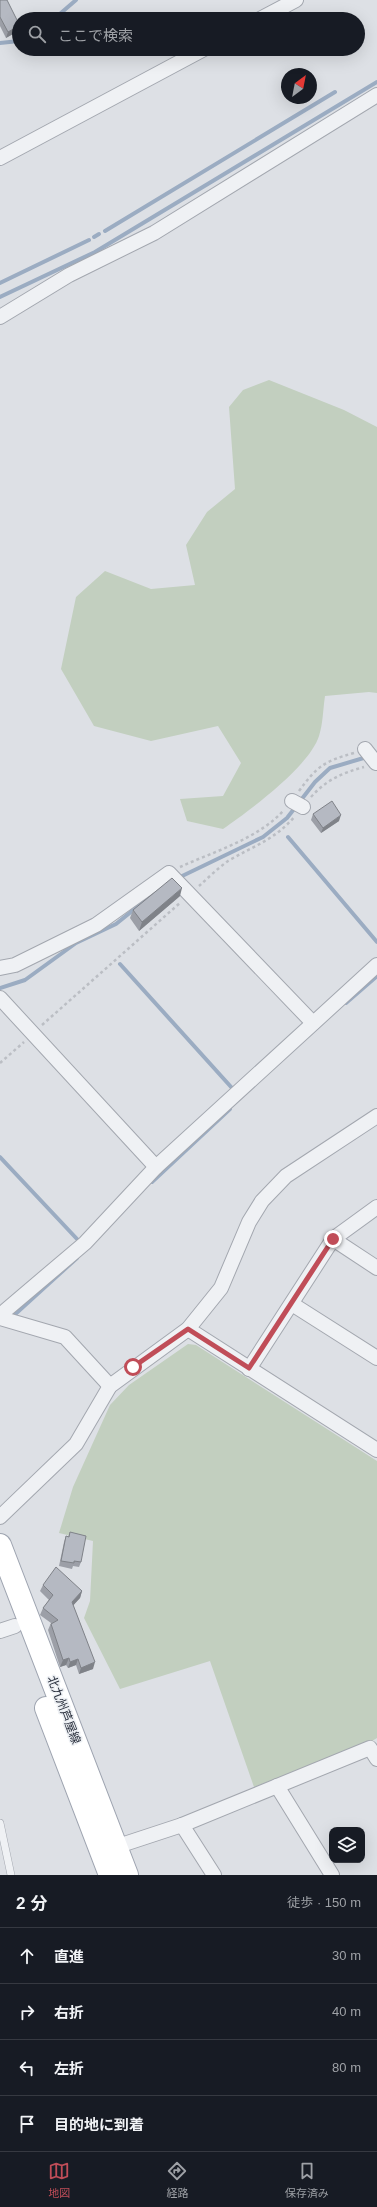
<!DOCTYPE html>
<html lang="ja">
<head>
<meta charset="utf-8">
<style>
  :root { --surface:#171b24; --page:#242831; --text:#f1f3f6; --muted:#9ea1a6; --line:#363941; --accent:#c04d58 }
  body { margin:0; font-family:Arial,"Noto Sans JP",sans-serif; background:var(--page); color:var(--text) }
  .controls { position:absolute; right:12px; bottom:12px; display:grid; overflow:hidden; border-radius:8px; box-shadow:0 4px 16px #0002 }
  .controls button { width:36px; height:36px; display:grid; place-items:center; padding:0; border:0; border-bottom:1px solid var(--line); background:var(--surface); color:var(--text); font:20px sans-serif }
  .compass { position:absolute; left:281px; top:68px; width:36px; height:36px; border-radius:50%; background:var(--surface); box-shadow:0 4px 16px #0002; rotate:32deg }
  .stop { position:absolute; width:12px; height:12px; margin:-9px; border:3px solid #c04d58; border-radius:50%; background:#fff }
  .stop.end { background:#c04d58; border-color:#fff; box-shadow:0 1px 4px #0008 }
  .list { margin:0; padding:0; list-style:none }
  h2 { display:flex; justify-content:space-between; align-items:center; height:52px; margin:0; padding:0 16px; font-size:17px }
  h2 small { font-size:13px; font-weight:400; color:var(--muted) }
  .list li { display:grid; grid-template-columns:26px 1fr auto; gap:12px; align-items:center; box-sizing:border-box; height:56px; padding:0 16px; border-top:1px solid var(--line) }
  .list b { display:block; font-size:15px; white-space:nowrap }
  .list em { font-size:13px; font-style:normal; color:var(--muted) }
  .icon { flex:none; width:22px; height:22px; fill:none; stroke:currentColor; stroke-width:2; stroke-linecap:round; stroke-linejoin:round }
  .map { position:relative; flex:none; width:377px; height:1875px; overflow:hidden }
  .search { position:absolute; background:var(--surface); box-shadow:0 4px 16px #0002; left:12px; right:12px; top:12px; height:44px; display:flex; align-items:center; gap:10px; box-sizing:border-box; padding:0 14px; border-radius:22px; color:var(--muted); font-size:15px }
  .sheet { height:276px; background:var(--surface) }
  nav { display:flex; justify-content:space-around; align-items:center; box-sizing:border-box; height:56px; border-top:1px solid var(--line); background:var(--surface); font-size:11px; color:var(--muted) }
  nav a { display:grid; justify-items:center; gap:2px }
  nav .on { color:var(--accent) }
  .map>svg:first-child { display:block }
  .green { fill:#c2cfbf }
  .lines { fill:none; stroke-linecap:round; stroke-linejoin:round }
  .stream { stroke:#9bacc2; stroke-width:4 }
  .lane-casing { stroke:#a3a7af; stroke-width:8 }
  .street-casing { stroke:#a3a7af; stroke-width:16 }
  .primary-casing { stroke:#9ea4b0; stroke-width:24 }
  .path { stroke:#bbbec4; stroke-width:2.5; stroke-dasharray:3 3; stroke-linecap:butt }
  .lane { stroke:#eff1f4; stroke-width:7 }
  .street { stroke:#eff1f4; stroke-width:14 }
  .primary { stroke:#fff; stroke-width:22 }
  .wall { fill:#9c9fa7 }
  .shaded-wall { fill:#7f8288 }
  .building { fill:#b5b9c2; stroke:#7f8288 }
  .route { stroke:#c04d58; stroke-width:5 }
  .labels { text-anchor:middle; dominant-baseline:central; stroke-width:3; stroke-linejoin:round; paint-order:stroke }
  .street-label { font-size:12px; fill:#282e3b; stroke:#eceff3 }
</style>
</head>
<body>
<div class="map">
<svg width="377" height="1875" viewBox="0 0 377 1875">
  <rect width="100%" height="100%" fill="#dde0e5"/>
  <!-- green -->
  <g class="green">
    <path d="M 269,380 L 344,410 L 377,427 L 377,693 L 369,692 L 325,696 C 323,709 323,724 319,736 C 309,767 250,810 223,829 L 187,821 L 180,799 L 223,796 L 241,763 L 218,726 L 151,741 L 94,726 L 61,669 L 76,597 L 105,571 L 151,589 L 195,585 L 186,545 L 207,512 L 235,489 L 229,407 L 243,390 Z"/>
    <polygon points="188,1344 196,1345 377,1461 377,1738 367,1744 254,1787 210,1661 120,1689 84,1618 90,1601 93,1541 59,1533 73,1487 110,1405 129,1385"/>
  </g>
  <g class="lines">
    <!-- stream -->
    <g class="stream">
      <polyline points="54,19 76,0"/>
      <polyline points="0,43 19,41"/>
      <polyline points="105,231 335,92"/>
      <polyline points="94,237 99,234"/>
      <polyline points="0,283 89,240"/>
      <polyline points="0,297 95,252 377,82"/>
      <polyline points="288,837 377,942"/>
      <polyline points="178,878 263,837 287,818 315,782 330,768 367,757"/>
      <polyline points="120,964 232,1088"/>
      <polyline points="0,988 25,980 76,943 116,924 162,887"/>
      <polyline points="346,1003 377,976"/>
      <polyline points="0,1157 77,1239"/>
      <polyline points="152,1182 230,1109"/>
      <polyline points="11,1318 77,1258"/>
    </g>
    <!-- lane casing -->
    <g class="lane-casing">
      <polyline id="lane" points="0,1823 11,1875"/>
    </g>
    <!-- street casing -->
    <g class="street-casing">
      <g id="street">
        <polyline points="260,19 296,0"/>
        <polyline points="0,158 204,49"/>
        <polyline points="0,317 69,275 154,233 377,95"/>
        <polyline points="365,749 376,763"/>
        <polyline points="292,801 303,807"/>
        <polyline points="0,968 15,965 96,925 169,873 313,1023"/>
        <polyline points="0,998 156,1167"/>
        <polyline points="333,1239 377,1268"/>
        <polyline points="292,1304 377,1358"/>
        <polyline points="188,1329 377,1450"/>
        <polyline points="249,1369 333,1239 377,1207"/>
        <polyline points="110,1386 65,1337 0,1318 6,1310 85,1243 156,1167 377,965"/>
        <polyline points="0,1517 76,1444 110,1386 188,1329 221,1288 249,1222 262,1201 286,1176 377,1116"/>
        <polyline points="0,1631 15,1626"/>
        <polyline points="277,1786 332,1875"/>
        <polyline points="182,1825 214,1875"/>
        <polyline points="109,1849 182,1825 370,1748 377,1759"/>
      </g>
    </g>
    <!-- primary casing -->
    <g class="primary-casing">
      <g id="primary">
        <polyline points="0,1545 127,1875"/>
        <polyline points="46,1708 110,1875"/>
      </g>
    </g>
    <!-- path -->
    <g class="path">
      <path d="M 299,791 C 317,766 325,761 354,753"/>
      <path d="M 311,797 C 326,780 342,773 364,767"/>
      <path d="M 180,867 C 215,851 258,839 284,810"/>
      <path d="M 199,886 C 208,878 218,868 228,861 C 253,846 275,840 295,816"/>
      <polyline points="42,1025 181,902"/>
      <polyline points="0,1063 24,1042"/>
    </g>
    <!-- lane -->
    <use href="#lane" class="lane"/>
    <!-- street -->
    <use href="#street" class="street"/>
    <!-- primary -->
    <use href="#primary" class="primary"/>
  </g>
  <!-- wall -->
  <g class="wall">
    <polygon points="0,0 19,24 19,27 18,31 6,38 0,26"/>
    <polygon points="313,814 339,821 321,833 311,820"/>
    <polygon points="180,896 139,931 130,918 133,910"/>
    <polygon points="70,1532 81,1562 79,1567 73,1566 72,1569 59,1566 64,1542 66,1536 68,1537"/>
    <polygon points="43,1585 82,1591 80,1598 73,1605 93,1669 79,1674 76,1665 68,1668 66,1665 60,1667 48,1630 51,1623 40,1615 43,1608 49,1600 40,1591"/>
  </g>
  <!-- shaded-wall -->
  <g class="shaded-wall">
    <polygon points="19,26 18,31 6,38 8,32"/>
    <polygon points="341,815 339,821 321,833 323,828"/>
    <polygon points="182,888 180,896 139,931 142,922"/>
    <polygon points="82,1591 80,1598 70,1609 72,1602"/>
    <polygon points="69,1658 66,1665 60,1667 63,1660"/>
    <polygon points="78,1659 76,1665 68,1668 70,1662"/>
    <polygon points="95,1662 93,1669 79,1674 81,1668"/>
  </g>
  <!-- building -->
  <g class="building">
    <polygon points="0,0 7,0 19,24 19,26 8,32 0,17"/>
    <polygon points="332,801 341,815 323,828 313,814"/>
    <polygon points="172,878 182,888 142,922 133,910"/>
    <polygon points="70,1532 86,1536 81,1562 74,1561 74,1563 61,1561 66,1536 69,1537"/>
    <polygon points="56,1567 82,1591 72,1602 95,1662 81,1668 78,1659 70,1662 69,1658 63,1660 51,1624 58,1620 43,1608 53,1595 43,1585"/>
  </g>
  <g class="lines">
    <!-- route -->
    <polyline class="route" points="133,1367 188,1329 249,1368 333,1239"/>
  </g>
  <g class="labels">
    <!-- street labels -->
    <g class="street-label">
      <text transform="translate(64 1710) rotate(69)">北九州芦屋線</text>
    </g>
  </g>
</svg>
<div class="controls">
<button><svg class="icon" aria-label="layers" viewBox="0 0 24 24"><path d="M12 4l9 5-9 5-9-5zM3 14l9 5 9-5"/></svg></button>
</div>
<svg class="compass" viewBox="-18 -18 36 36"><path d="M0-13l5 13h-10z" fill="#e53935"/><path d="M0 13l5-13h-10z" fill="#9ea1a6"/></svg>
<div class="stop" style="left:133px;top:1367px"></div>
<div class="stop end" style="left:333px;top:1239px"></div>
<div class="search"><svg class="icon" aria-label="search" viewBox="0 0 24 24"><circle cx="10" cy="10" r="6"/><path d="M15 15l6 6"/></svg>ここで検索</div>
</div>
<section class="sheet">
<h2>2 分<small>徒歩 · 150 m</small></h2>
<ul class="list">
<li><svg class="icon" aria-label="ahead" viewBox="0 0 24 24"><path d="M12 20V5M6 11l6-6 6 6"/></svg><div><b>直進</b></div><em>30 m</em></li>
<li><svg class="icon" aria-label="right" viewBox="0 0 24 24"><path d="M7 20v-9h11M14 6l5 5-5 5"/></svg><div><b>右折</b></div><em>40 m</em></li>
<li><svg class="icon" aria-label="left" viewBox="0 0 24 24"><path d="M17 20v-9H6M10 6l-5 5 5 5"/></svg><div><b>左折</b></div><em>80 m</em></li>
<li><svg class="icon" aria-label="arrive" viewBox="0 0 24 24"><path d="M6 21V4h12l-3 4 3 4H6"/></svg><div><b>目的地に到着</b></div></li>
</ul>
</section>
<nav>
<a class="on"><svg class="icon" aria-label="map" viewBox="0 0 24 24"><path d="M3 6l6-2 6 2 6-2v14l-6 2-6-2-6 2zM9 4v14M15 6v14"/></svg>地図</a>
<a><svg class="icon" aria-label="directions" viewBox="0 0 24 24"><path d="M12 3l9 9-9 9-9-9zM9 14v-3h6M13 9l2 2-2 2"/></svg>経路</a>
<a><svg class="icon" aria-label="saved" viewBox="0 0 24 24"><path d="M7 4h10v16l-5-4-5 4z"/></svg>保存済み</a>
</nav>
</body>
</html>
